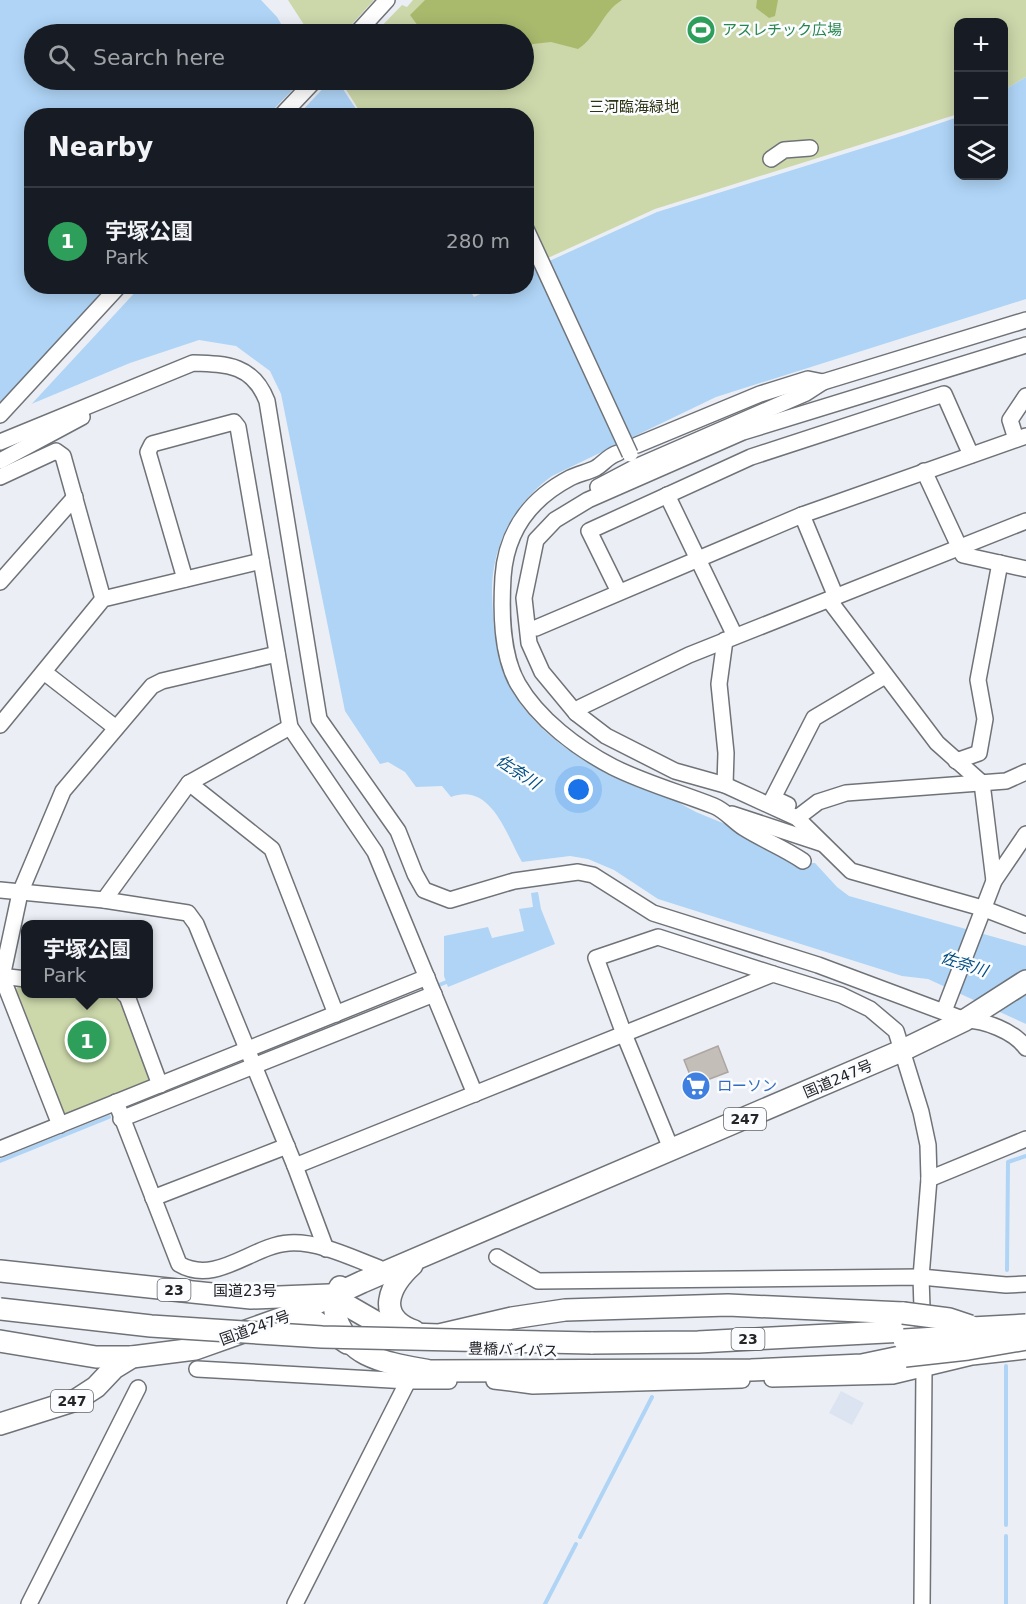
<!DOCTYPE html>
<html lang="en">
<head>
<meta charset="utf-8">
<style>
  :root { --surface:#171b24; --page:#20242c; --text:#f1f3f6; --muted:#9ea1a6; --line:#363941; --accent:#d93025 }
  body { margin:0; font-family:"DejaVu Sans","Noto Sans JP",sans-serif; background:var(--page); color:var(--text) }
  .controls { position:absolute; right:18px; top:18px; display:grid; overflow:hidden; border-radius:12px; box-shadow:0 3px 15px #0003 }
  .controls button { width:54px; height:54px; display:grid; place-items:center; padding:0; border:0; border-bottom:2px solid var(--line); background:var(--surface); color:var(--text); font:30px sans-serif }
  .you { position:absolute; left:579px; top:790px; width:21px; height:21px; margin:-15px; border:4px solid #fff; border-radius:50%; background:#1a73e8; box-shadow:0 0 0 9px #1a73e833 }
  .badge { display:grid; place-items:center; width:39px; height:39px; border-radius:50%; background:var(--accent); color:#fff; font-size:20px; font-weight:700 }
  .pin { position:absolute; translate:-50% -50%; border:3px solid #fff; box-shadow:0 2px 6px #0006 }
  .popup { position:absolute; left:21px; top:920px; width:132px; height:78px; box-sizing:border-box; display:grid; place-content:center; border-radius:12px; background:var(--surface); filter:drop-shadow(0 2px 4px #0005); font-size:20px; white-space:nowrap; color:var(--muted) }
  .popup b { font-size:22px; color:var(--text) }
  .popup::after { content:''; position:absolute; left:50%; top:100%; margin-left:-12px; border:12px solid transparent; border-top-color:var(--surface) }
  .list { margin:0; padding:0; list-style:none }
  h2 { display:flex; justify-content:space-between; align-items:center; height:78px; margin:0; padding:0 24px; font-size:26px }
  h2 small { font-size:20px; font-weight:400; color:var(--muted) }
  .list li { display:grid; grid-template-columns:39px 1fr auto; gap:18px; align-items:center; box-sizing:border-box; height:108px; padding:0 24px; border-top:2px solid var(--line) }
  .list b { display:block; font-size:22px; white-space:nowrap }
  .list p { margin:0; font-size:20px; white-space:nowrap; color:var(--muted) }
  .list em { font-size:20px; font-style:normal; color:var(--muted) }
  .icon { flex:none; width:33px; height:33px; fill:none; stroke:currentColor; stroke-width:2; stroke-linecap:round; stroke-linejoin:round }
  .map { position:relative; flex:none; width:1026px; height:1604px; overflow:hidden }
  .search { position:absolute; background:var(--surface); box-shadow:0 3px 15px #0003; left:24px; top:24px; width:510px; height:66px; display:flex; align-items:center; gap:15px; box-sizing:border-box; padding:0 21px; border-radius:33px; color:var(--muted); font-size:22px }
  .panel { position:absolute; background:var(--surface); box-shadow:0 3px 15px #0003; left:24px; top:108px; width:510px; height:186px; border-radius:24px }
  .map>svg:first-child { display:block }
  .built { fill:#dbe4f0 }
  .green { fill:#ccd8aa }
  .forest { fill:#a9ba6d }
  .water { fill:#afd4f6 }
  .pier { fill:#ebeff5 }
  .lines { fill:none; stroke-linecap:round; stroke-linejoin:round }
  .stream { stroke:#afd4f6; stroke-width:4 }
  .building { fill:#c4beb9; stroke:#aca5a1; stroke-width:1.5 }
  .minor-casing { stroke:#6f7378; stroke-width:18 }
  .highway-casing { stroke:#6f7378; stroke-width:24 }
  .minor { stroke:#fff; stroke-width:15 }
  .highway { stroke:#fff; stroke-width:21 }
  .minor-bridge-casing { stroke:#6f7378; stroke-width:18; stroke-linecap:butt }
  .highway-bridge-casing { stroke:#6f7378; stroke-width:24; stroke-linecap:butt }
  .minor-bridge { stroke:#fff; stroke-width:15 }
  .highway-bridge { stroke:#fff; stroke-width:21 }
  .labels { text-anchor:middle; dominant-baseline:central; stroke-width:5; stroke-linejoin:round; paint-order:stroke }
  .shield { fill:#fafcff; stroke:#646668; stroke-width:1.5 }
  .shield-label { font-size:14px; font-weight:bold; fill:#232527 }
  .leisure-label { font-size:15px; fill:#27864d; stroke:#fafcff; text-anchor:start }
  .park-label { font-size:15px; fill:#2e3513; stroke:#fafcff }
  .street-label { font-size:15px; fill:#232527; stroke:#fafcff }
  .shop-label { font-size:15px; fill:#366cbe; stroke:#fafcff; text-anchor:start }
  .water-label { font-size:16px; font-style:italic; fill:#024d80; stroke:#fafcff }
</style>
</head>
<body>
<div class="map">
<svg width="1026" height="1604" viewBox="0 0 1026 1604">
  <rect width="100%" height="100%" fill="#ebeff5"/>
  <!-- built -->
  <polygon class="built" points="841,1391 864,1403 852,1425 829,1413"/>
  <!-- green -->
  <g class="green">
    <polygon points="288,0 374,0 343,34 310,34"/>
    <polygon points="413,0 1026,0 1026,77 1004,90 1004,22 958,22 958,117 657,212 527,271 526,116 362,115 340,80 524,80 524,34 374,34 402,5 407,7"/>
    <polygon points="18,986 25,987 26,994 118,996 124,1000 152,1080 69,1116 64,1114 16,989"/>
  </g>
  <!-- forest -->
  <g class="forest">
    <path d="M 425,0 L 622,0 C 602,12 598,36 578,49 L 551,42 L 524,45 L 524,34 L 424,34 L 410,15 Z"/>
    <polygon points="757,0 778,0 775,16 769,18 756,8"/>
  </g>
  <!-- water -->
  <g class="water">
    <path d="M 0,0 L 261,0 L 277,17 L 287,34 L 34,34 L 34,80 L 337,80 L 360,115 L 32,116 L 32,286 L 467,286 L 474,297 L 495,287 L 526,286 L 527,271 L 656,212 L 958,117 L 958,176 L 1004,176 L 1004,90 L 1026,77 L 1026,299 L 716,397 L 552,476 C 515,503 492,544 492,591 C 493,618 494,652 505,677 C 523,720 571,758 614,774 C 621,777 629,778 636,780 C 657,788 676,802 696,812 C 707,817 719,821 730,826 C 745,833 789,863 802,865 C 805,865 811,863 815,863 L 837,887 L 849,896 L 1026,946 L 1026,1024 L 928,979 L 902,976 L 658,899 L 614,870 L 588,859 L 570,856 L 522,862 C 506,834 491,782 451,797 L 442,786 L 416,787 L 405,772 L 388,762 L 380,764 L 345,711 L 281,394 L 270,371 L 236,346 L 199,340 L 130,363 L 0,417 Z"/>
    <polygon points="538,892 541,909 555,944 448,987 444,976 444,936 488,927 492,938 524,931 519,909 533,907 531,893"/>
  </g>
  <!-- pier -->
  <g class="pier">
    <polygon points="302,80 331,80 298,115 268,115"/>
    <polygon points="958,114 955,118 905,135 657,212 547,262 626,434 633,441 618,448 617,437 537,266 526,271 526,268 655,209"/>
    <polygon points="107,287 140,287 27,409 0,420 0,402"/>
  </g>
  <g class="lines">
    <!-- stream -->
    <g class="stream">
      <polyline points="439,985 449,981"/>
      <polyline points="0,1161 109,1117"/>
      <polyline points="1007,1270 1008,1162 1026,1156"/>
      <polyline points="1006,1525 1006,1366"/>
      <polyline points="580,1537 652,1397"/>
      <polyline points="545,1604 576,1544"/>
      <polyline points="1006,1604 1006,1536"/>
    </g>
  </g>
  <!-- building -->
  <polygon class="building" points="718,1046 728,1072 694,1085 684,1060"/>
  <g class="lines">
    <!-- minor casing -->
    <g class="minor-casing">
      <g id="minor">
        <polyline points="356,34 387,0"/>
        <polyline points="281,116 315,80"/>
        <polyline points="771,159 784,150 810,148"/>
        <polyline points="1026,345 743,432 588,500 555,520 536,540 524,598 529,643 542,672 576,713 606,736 675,771 725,785 797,818 851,871 982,908 1026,925"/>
        <polyline points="0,415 119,286"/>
        <polyline points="1016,439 1010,420 1026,396"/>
        <path d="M 0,442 L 193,363 C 228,364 253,365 267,401 L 319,719 L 398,831 L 415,874 L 424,890 L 450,900 L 514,881 L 578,872 L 593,875 L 653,913 L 818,965 L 965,1020 C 984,1020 1014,1031 1026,1048"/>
        <polyline points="637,445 760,394 808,379 823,382 1026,320"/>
        <path d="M 618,453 C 608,456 604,463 596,468 C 588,472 578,474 570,478 C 530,499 506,532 503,577 C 501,611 501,654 518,684 C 538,719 578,749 613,767 C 645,783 681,793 714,806 C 726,811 733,821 744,828 C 763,840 784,848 803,861"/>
        <polyline points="0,461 82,417"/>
        <polyline points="924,471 963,555 1026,569"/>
        <polyline points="0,477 56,451 63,456 103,599"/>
        <polyline points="598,487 636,467 806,393 823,382"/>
        <polyline points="667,495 735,636"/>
        <polyline points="802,515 836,597"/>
        <polyline points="185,579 148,452 152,444 234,422 238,427 290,727 375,852 475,1094"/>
        <polyline points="0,582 75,497"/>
        <polyline points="619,592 589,531 751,457 944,394 971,455"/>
        <polyline points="829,600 937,743 982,783 994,881"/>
        <polyline points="536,628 802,515 1026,436"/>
        <polyline points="725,640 719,684 726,753 725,785"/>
        <polyline points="44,672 116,728"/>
        <polyline points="576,713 581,707 689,655 1026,521"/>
        <polyline points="0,725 103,599 261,561"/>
        <polyline points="956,761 979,753 985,719 978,680 1000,563"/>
        <polyline points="189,783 272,849 336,1014"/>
        <polyline points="788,805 773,798 814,718 885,676"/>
        <polyline points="732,814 823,844"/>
        <polyline points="797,818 818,802 846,793 1006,781 1026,772"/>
        <polyline points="0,890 104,900 188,913 196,924 295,1166 326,1249"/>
        <polyline points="104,900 189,783 290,727"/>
        <polyline points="0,976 26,979"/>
        <polyline points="124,994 127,996 160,1085"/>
        <polyline points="944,1011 994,881 1026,834"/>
        <path d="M 116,1102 L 179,1264 C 216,1286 253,1245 289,1243 C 319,1241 352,1258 379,1268"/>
        <polyline points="121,1119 434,994"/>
        <polyline points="60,1125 2,977 20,893 63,791 152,686 162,681 277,654"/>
        <polyline points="0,1149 427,977"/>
        <polyline points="672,1151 624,1034 596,958 658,937 773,974"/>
        <polyline points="295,1166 773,974 841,995 870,1009 896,1031 921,1112 928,1145 929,1179 921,1277 1006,1285 1026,1284"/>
        <polyline points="929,1179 1026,1139"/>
        <polyline points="153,1198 287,1146"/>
        <polyline points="497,1257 538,1281 921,1277 924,1370 922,1604"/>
        <polyline points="197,1369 408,1381 449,1381"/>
        <polyline points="772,1379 893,1376 972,1357 1026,1351"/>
        <polyline points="494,1381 533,1386 742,1380"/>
        <polyline points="29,1604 138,1388"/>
        <polyline points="295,1604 408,1381"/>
      </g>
    </g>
    <!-- highway casing -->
    <g class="highway-casing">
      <g id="highway">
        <path d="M 412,1265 C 389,1286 375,1317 414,1331"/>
        <polyline points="0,1271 187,1291"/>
        <path d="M 340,1287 C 325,1310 343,1342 366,1354 C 386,1364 409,1367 430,1371 L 751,1370 L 862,1365 L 905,1356"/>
        <polyline points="173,1290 251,1298 329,1295 388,1329 410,1334 439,1335 512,1318 565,1310 728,1305 903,1313"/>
        <polyline points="286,1319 314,1320 347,1343"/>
        <polyline points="0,1341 96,1357 132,1357"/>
        <polyline points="591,1343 698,1342 905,1331"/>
        <polyline points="0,1424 76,1400 96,1387 114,1368 132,1357 195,1349 291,1315 362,1282 901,1051 965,1020 1026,981"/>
      </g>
    </g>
    <!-- minor -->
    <use href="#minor" class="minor"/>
    <!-- highway -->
    <use href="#highway" class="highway"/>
    <!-- minor-bridge casing -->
    <g class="minor-bridge-casing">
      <polyline id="minor-bridge" points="526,229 630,454"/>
    </g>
    <!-- highway-bridge casing -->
    <g class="highway-bridge-casing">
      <g id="highway-bridge">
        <polyline points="0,1309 151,1326 322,1337 591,1343"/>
        <polyline points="903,1313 949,1319 970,1326"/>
        <polyline points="953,1329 1026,1325"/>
        <polyline points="904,1340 969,1336"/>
        <polyline points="905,1356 968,1349 1026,1339"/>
      </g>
    </g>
    <!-- minor-bridge -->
    <use href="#minor-bridge" class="minor-bridge"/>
    <!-- highway-bridge -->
    <use href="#highway-bridge" class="highway-bridge"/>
  </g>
  <!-- icons -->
  <defs>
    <g id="stadium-disc" transform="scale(1.5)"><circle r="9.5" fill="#2e9e5b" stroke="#fafcff"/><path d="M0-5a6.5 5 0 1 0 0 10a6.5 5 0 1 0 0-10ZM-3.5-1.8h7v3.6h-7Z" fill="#fff"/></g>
    <g id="supermarket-disc" transform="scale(1.5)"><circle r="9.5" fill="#3f7fe0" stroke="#fafcff"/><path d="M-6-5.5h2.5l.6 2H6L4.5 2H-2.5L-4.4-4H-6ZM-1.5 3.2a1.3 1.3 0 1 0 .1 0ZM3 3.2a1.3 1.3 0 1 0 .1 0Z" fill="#fff"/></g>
  </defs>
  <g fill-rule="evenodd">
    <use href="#stadium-disc" x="701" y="30"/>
    <use href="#supermarket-disc" x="696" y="1086"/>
  </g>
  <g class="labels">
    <!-- shield labels -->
    <g class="shield">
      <rect x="724" y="1108" width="42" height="22" rx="4.5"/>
      <rect x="157.5" y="1279" width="33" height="22" rx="4.5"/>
      <rect x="731.5" y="1328" width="33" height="22" rx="4.5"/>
      <rect x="51" y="1390" width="42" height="22" rx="4.5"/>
    </g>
    <g class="shield-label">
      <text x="745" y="1119">247</text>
      <text x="174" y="1290">23</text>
      <text x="748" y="1339">23</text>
      <text x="72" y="1401">247</text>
    </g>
    <!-- leisure labels -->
    <g class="leisure-label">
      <text x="722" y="30">アスレチック広場</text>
    </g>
    <!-- park labels -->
    <g class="park-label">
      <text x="634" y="107">三河臨海緑地</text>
    </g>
    <!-- street labels -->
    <g class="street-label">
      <text transform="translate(838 1079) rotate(-23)">国道247号</text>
      <text x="245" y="1291">国道23号</text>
      <text transform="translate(255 1328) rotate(-20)">国道247号</text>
      <text transform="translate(513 1350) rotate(2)">豊橋バイパス</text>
    </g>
    <!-- shop labels -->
    <g class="shop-label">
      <text x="717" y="1086">ローソン</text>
    </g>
    <!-- water labels -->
    <g class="water-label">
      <text transform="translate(518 772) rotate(33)">佐奈川</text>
      <text transform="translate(964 964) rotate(18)">佐奈川</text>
    </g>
  </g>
</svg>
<div class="controls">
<button>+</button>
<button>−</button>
<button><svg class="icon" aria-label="layers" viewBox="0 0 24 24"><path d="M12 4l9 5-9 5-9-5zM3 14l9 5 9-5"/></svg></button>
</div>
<div class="you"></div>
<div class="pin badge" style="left:87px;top:1040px;background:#2e9e5b">1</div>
<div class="popup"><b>宇塚公園</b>Park</div>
<div class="search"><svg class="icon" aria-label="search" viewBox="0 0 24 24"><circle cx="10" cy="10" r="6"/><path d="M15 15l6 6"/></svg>Search here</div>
<section class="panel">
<h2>Nearby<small></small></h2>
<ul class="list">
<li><span class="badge" style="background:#2e9e5b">1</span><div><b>宇塚公園</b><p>Park</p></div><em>280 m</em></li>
</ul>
</section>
</div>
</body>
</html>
